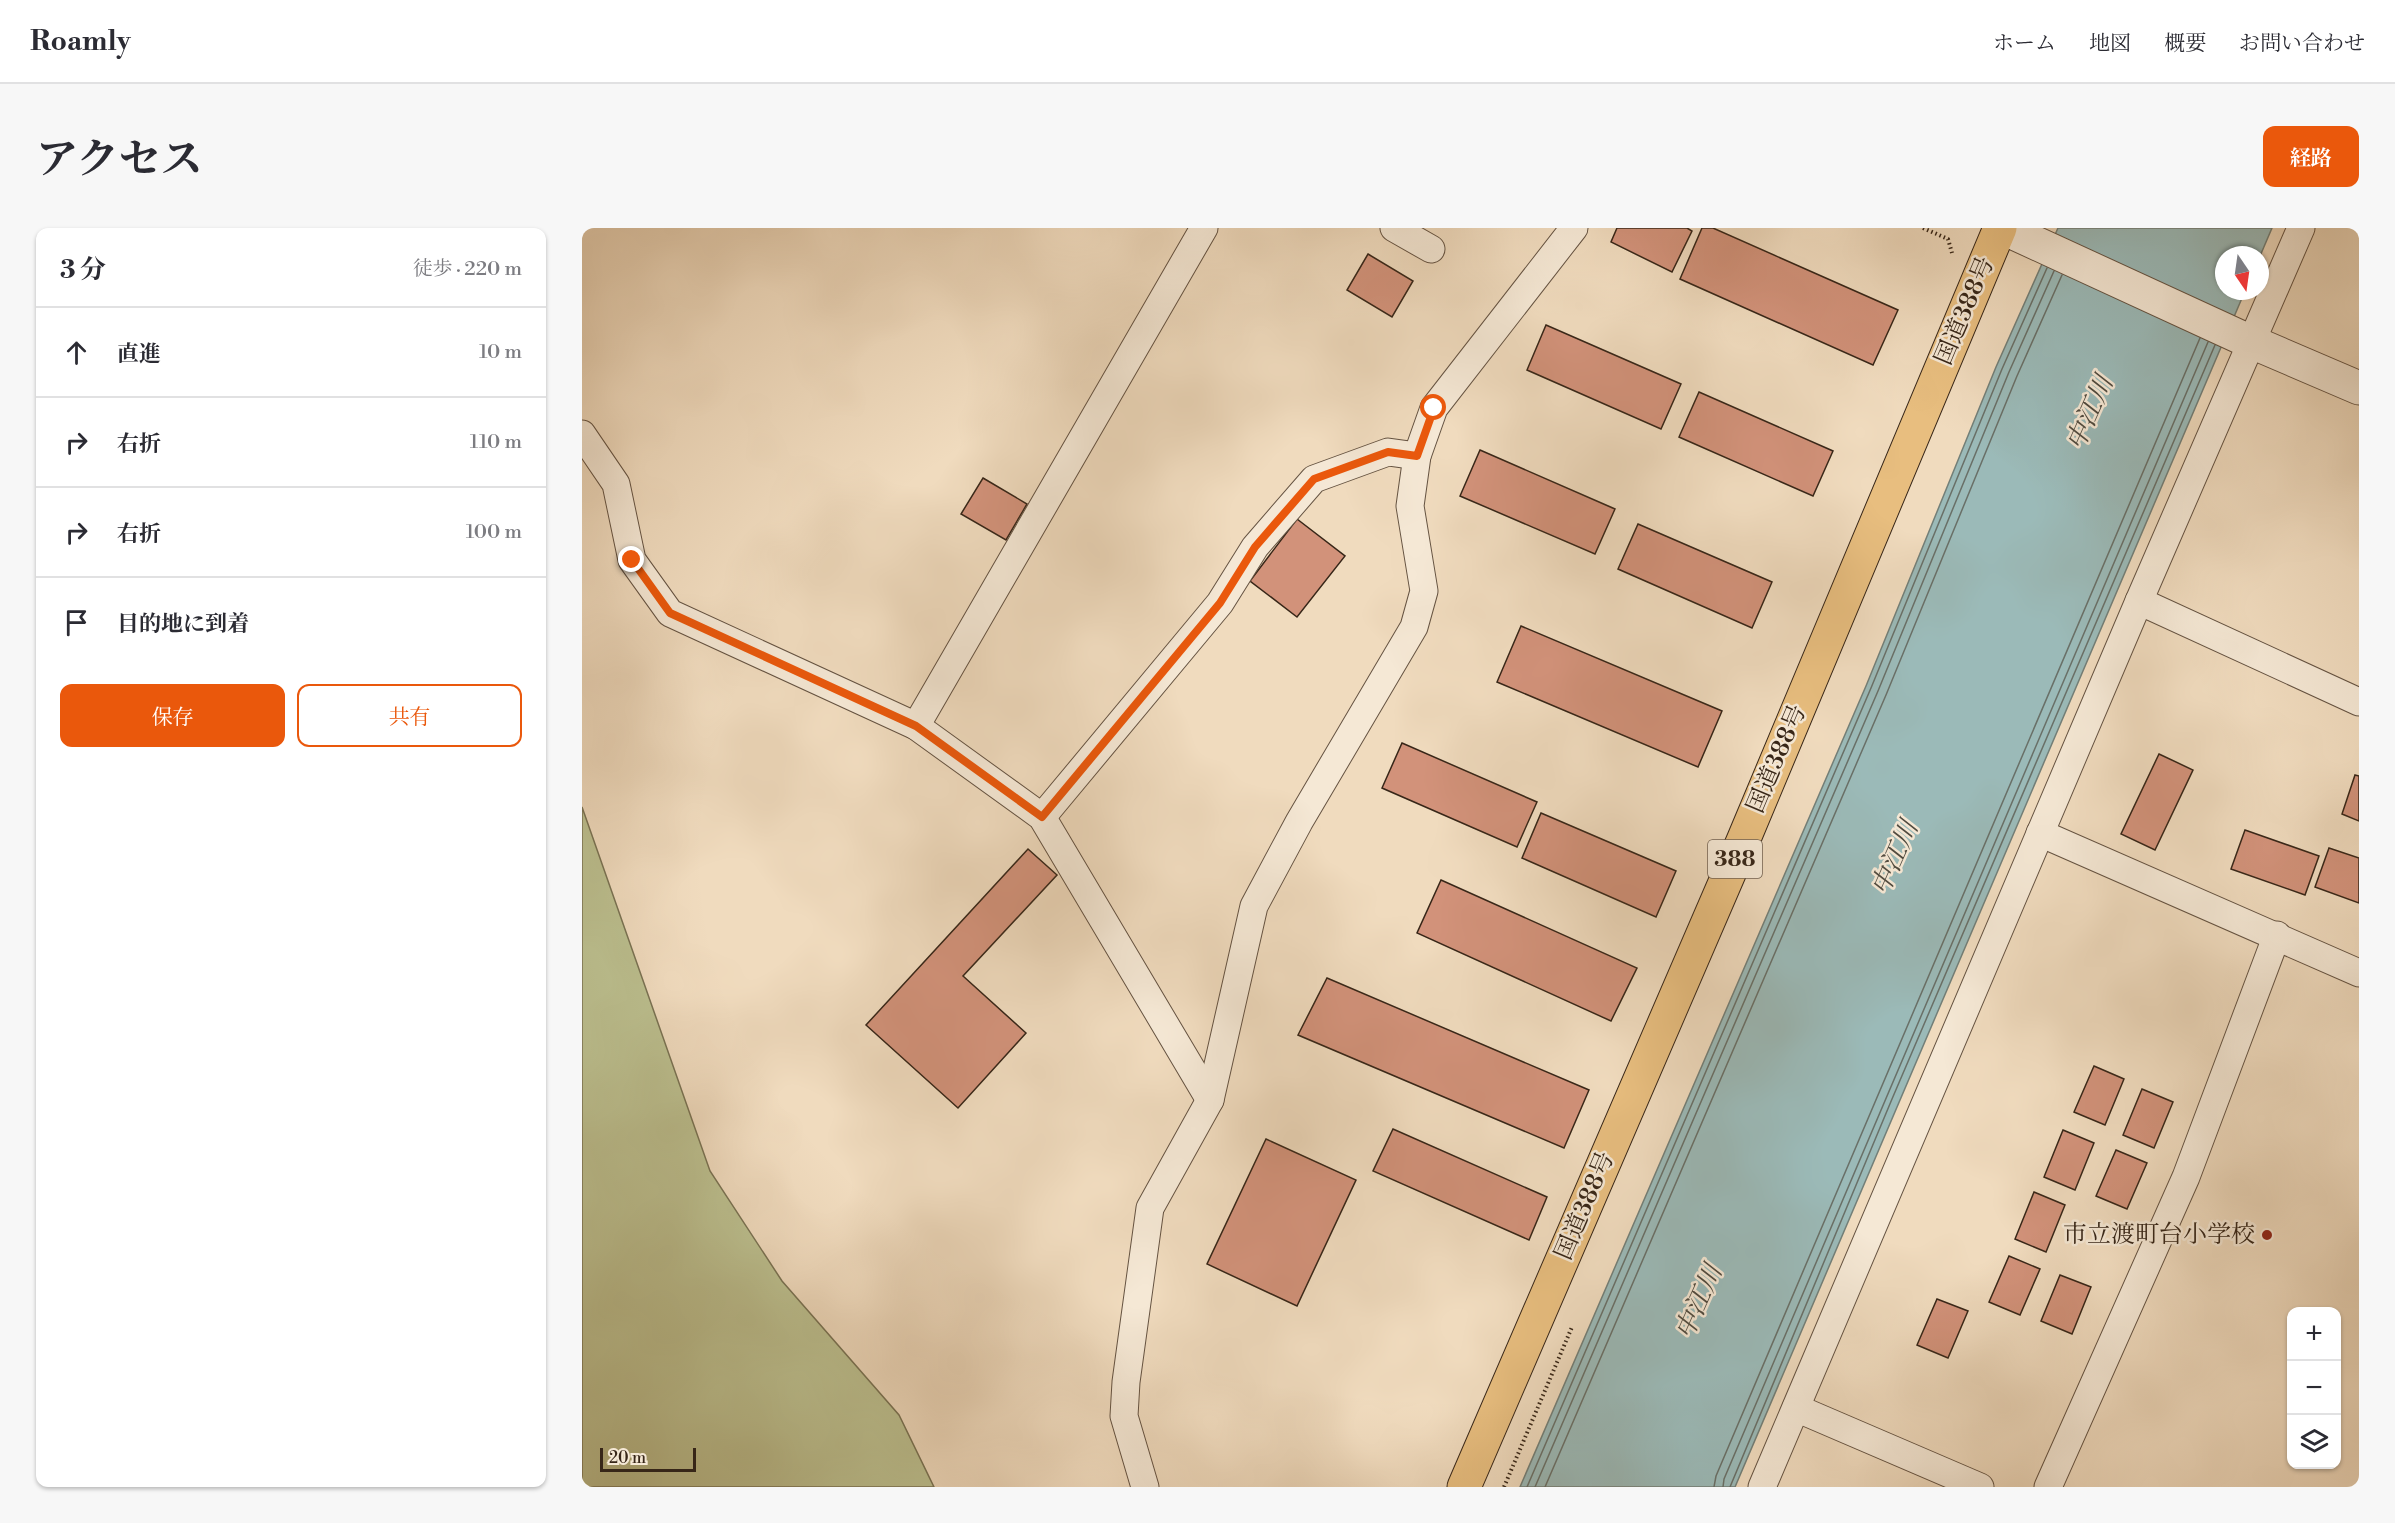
<!DOCTYPE html>
<html lang="ja">
<head>
<meta charset="utf-8">
<style>
  :root { --surface:#fff; --page:#f7f7f7; --text:#2b2b33; --muted:#7c7c81; --line:#e1e1e2; --accent:#ea580c }
  body { margin:0; font-family:"Libre Bodoni","Noto Serif JP",serif; background:var(--page); color:var(--text) }
  .controls { position:absolute; right:18px; bottom:18px; display:grid; overflow:hidden; border-radius:12px; box-shadow:0 2px 4px #0004 }
  .controls button { width:54px; height:54px; display:grid; place-items:center; padding:0; border:0; border-bottom:2px solid var(--line); background:var(--surface); color:var(--text); font:30px sans-serif }
  .compass { position:absolute; left:1633px; top:18px; width:54px; height:54px; border-radius:50%; background:var(--surface); box-shadow:0 2px 4px #0004; rotate:167deg }
  .scale { position:absolute; left:18px; bottom:15px; width:96px; box-sizing:border-box; padding-left:6px; border:3px solid #372618; border-top:0; font-size:16px; line-height:21px; white-space:nowrap; color:#372618; -webkit-text-stroke:4px #f5e8d5; paint-order:stroke }
  .stop { position:absolute; width:18px; height:18px; margin:-14px; border:4px solid #ea580c; border-radius:50%; background:#fff }
  .stop.end { background:#ea580c; border-color:#fff; box-shadow:0 2px 6px #0008 }
  .list { margin:0; padding:0; list-style:none }
  h2 { display:flex; justify-content:space-between; align-items:center; height:78px; margin:0; padding:0 24px; font-size:26px }
  h2 small { font-size:20px; font-weight:400; color:var(--muted) }
  .list li { display:grid; grid-template-columns:39px 1fr auto; gap:18px; align-items:center; box-sizing:border-box; height:90px; padding:0 24px; border-top:2px solid var(--line) }
  .list b { display:block; font-size:22px; white-space:nowrap }
  .list em { font-size:20px; font-style:normal; color:var(--muted) }
  .actions { display:flex; gap:12px; padding:18px 24px }
  .actions a { flex:1; padding:14px 0; border:2px solid var(--accent); border-radius:12px; text-align:center; font-size:21px; color:var(--accent) }
  .actions .main { background:var(--accent); color:#fff }
  .icon { flex:none; width:33px; height:33px; fill:none; stroke:currentColor; stroke-width:2; stroke-linecap:round; stroke-linejoin:round }
  .map { position:relative; flex:none; width:1777px; height:1259px; overflow:hidden; border-radius:12px }
  header { display:flex; align-items:center; gap:36px; box-sizing:border-box; height:84px; padding:0 30px; background:var(--surface); border-bottom:2px solid var(--line) }
  header strong { font-size:28px }
  nav { display:flex; gap:33px; margin-inline-start:auto; font-size:21px }
  .intro { display:flex; align-items:center; justify-content:space-between; box-sizing:border-box; height:144px; padding:0 36px }
  h1 { margin:0; font-size:42px }
  .button { padding:15px 27px; border-radius:12px; background:var(--accent); color:#fff; font-size:21px; font-weight:700 }
  main { display:flex; gap:36px; padding:0 36px }
  aside { flex:1; background:var(--surface); border-radius:12px; box-shadow:0 2px 4px #0004 }
  .map>svg:first-child { display:block }
  .green { fill:#bcc090; stroke:#7a7354; stroke-width:1.5 }
  .water { fill:#9bbab8; stroke:#737f78; stroke-width:1.5 }
  .lines { fill:none; stroke-linecap:round; stroke-linejoin:round }
  .shore { stroke:#697068; stroke-width:1.5 }
  .building { fill:#d2927a; stroke:#372618; stroke-width:1.5 }
  .minor-casing { stroke:#655342; stroke-width:29 }
  .tertiary-casing { stroke:#655342; stroke-width:35 }
  .trunk-casing { stroke:#372618; stroke-width:35 }
  .path { stroke:#372618; stroke-width:4; stroke-dasharray:1.5 3; stroke-linecap:butt }
  .minor { stroke:#f5e8d5; stroke-width:27 }
  .tertiary { stroke:#f5e8d5; stroke-width:33 }
  .trunk { stroke:#e8be7f; stroke-width:33 }
  .route { stroke:#ea580c; stroke-width:8 }
  .poi-dot { fill:#8f2418; stroke:#f5e8d5; stroke-width:2 }
  .labels { text-anchor:middle; dominant-baseline:central; stroke-width:5; stroke-linejoin:round; paint-order:stroke }
  .shield { fill:#f5e8d5; stroke:#706051; stroke-width:1.5 }
  .shield-label { font-size:22px; font-weight:bold; fill:#372618 }
  .street-label { font-size:24px; fill:#372618; stroke:#f5e8d5 }
  .poi-label { font-size:24px; fill:#372618; stroke:#f5e8d5; text-anchor:end }
  .water-label { font-size:26px; font-style:italic; fill:#504b40; stroke:#f5e8d5 }
</style>
</head>
<body>
<header>
<strong>Roamly</strong>
<nav><a>ホーム</a><a>地図</a><a>概要</a><a>お問い合わせ</a></nav>
</header>
<div class="intro"><h1>アクセス</h1><a class="button">経路</a></div>
<main>
<aside>
<h2>3 分<small>徒歩 · 220 m</small></h2>
<ul class="list">
<li><svg class="icon" aria-label="ahead" viewBox="0 0 24 24"><path d="M12 20V5M6 11l6-6 6 6"/></svg><div><b>直進</b></div><em>10 m</em></li>
<li><svg class="icon" aria-label="right" viewBox="0 0 24 24"><path d="M7 20v-9h11M14 6l5 5-5 5"/></svg><div><b>右折</b></div><em>110 m</em></li>
<li><svg class="icon" aria-label="right" viewBox="0 0 24 24"><path d="M7 20v-9h11M14 6l5 5-5 5"/></svg><div><b>右折</b></div><em>100 m</em></li>
<li><svg class="icon" aria-label="arrive" viewBox="0 0 24 24"><path d="M6 21V4h12l-3 4 3 4H6"/></svg><div><b>目的地に到着</b></div></li>
</ul>
<div class="actions"><a class="main">保存</a><a>共有</a></div>
</aside>
<div class="map">
<svg width="1777" height="1259" viewBox="0 0 1777 1259">
  <rect width="100%" height="100%" fill="#f0dbbe"/>
  <filter id="stains"><feTurbulence type="fractalNoise" baseFrequency=".00333" numOctaves="4"/><feColorMatrix values="0 0 0 0 .2 0 0 0 0 .09 0 0 0 0 .02 0 0 0 .5 -.17"/></filter>
  <radialGradient id="worn" r=".72"><stop offset=".6" stop-color="#630" stop-opacity="0"/><stop offset="1" stop-color="#630" stop-opacity=".3"/></radialGradient>
  <!-- green -->
  <polygon class="green" points="0,579 128,943 200,1053 317,1187 352,1259 0,1259"/>
  <!-- water -->
  <polygon class="water" points="1476,0 1690,0 1678,28 1642,27 1642,63 1663,63 1153,1259 938,1259 1284,458 1414,139"/>
  <g class="lines">
    <!-- shore -->
    <g class="shore">
      <polyline points="945,1259 1289,460 1420,141 1465,40"/>
      <polyline points="953,1259 1296,463 1427,144 1472,43"/>
      <polyline points="963,1259 1304,467 1435,148 1480,47"/>
      <polyline points="1132,1259 1134,1248 1618,110"/>
      <polyline points="1141,1259 1142,1251 1626,114"/>
      <polyline points="1148,1259 1310,871 1633,117"/>
    </g>
  </g>
  <!-- building -->
  <g class="building">
    <polygon points="1035,0 1105,0 1110,3 1090,44 1029,14"/>
    <polygon points="1120,0 1131,0 1316,82 1291,137 1098,51"/>
    <polygon points="786,26 831,53 810,89 765,62"/>
    <polygon points="964,97 1099,156 1079,201 945,142"/>
    <polygon points="1117,164 1251,223 1231,268 1097,209"/>
    <polygon points="898,222 1033,281 1013,326 878,268"/>
    <polygon points="401,250 445,276 424,312 379,286"/>
    <polygon points="715,291 763,328 715,389 668,353"/>
    <polygon points="1056,296 1190,354 1170,400 1036,341"/>
    <polygon points="939,398 1140,483 1116,539 915,454"/>
    <polygon points="820,515 955,574 935,619 800,560"/>
    <polygon points="1577,526 1611,542 1573,622 1539,606"/>
    <polygon points="1773,547 1777,548 1777,593 1760,586"/>
    <polygon points="959,585 1094,643 1074,689 940,630"/>
    <polygon points="1663,602 1737,628 1723,667 1649,641"/>
    <polygon points="1747,620 1777,630 1777,675 1733,659"/>
    <polygon points="446,621 475,647 381,748 444,805 376,880 284,797"/>
    <polygon points="859,652 1055,740 1029,793 835,705"/>
    <polygon points="745,750 1007,862 982,920 716,807"/>
    <polygon points="1512,838 1542,851 1523,897 1492,884"/>
    <polygon points="1560,861 1591,874 1572,920 1541,907"/>
    <polygon points="811,901 965,969 947,1012 791,943"/>
    <polygon points="1481,902 1512,915 1493,962 1462,949"/>
    <polygon points="684,911 774,952 715,1078 625,1036"/>
    <polygon points="1534,922 1565,935 1545,981 1514,968"/>
    <polygon points="1452,964 1483,977 1464,1024 1433,1011"/>
    <polygon points="1427,1028 1458,1041 1438,1087 1407,1074"/>
    <polygon points="1478,1047 1509,1059 1490,1106 1459,1093"/>
    <polygon points="1355,1071 1386,1083 1366,1130 1335,1117"/>
  </g>
  <g class="lines">
    <!-- minor casing -->
    <g class="minor-casing">
      <g id="minor">
        <polyline points="812,0 849,21"/>
        <polyline points="0,206 34,256 50,332 88,385 334,498 460,589 628,872"/>
        <polyline points="1557,373 1777,474"/>
        <polyline points="334,498 622,0"/>
        <polyline points="460,589 638,375 673,319 732,251 806,224 835,228"/>
        <polyline points="1458,605 1777,745"/>
        <polyline points="1214,1180 1398,1259"/>
        <polyline points="563,1259 542,1188 544,1154 568,980 628,872 672,678 717,594 832,399 842,363 828,278 835,228 852,180 992,0"/>
        <polyline points="1180,1259 1557,373 1719,0"/>
        <polyline points="1466,1259 1604,949 1695,707"/>
      </g>
    </g>
    <!-- tertiary casing -->
    <g class="tertiary-casing">
      <polyline id="tertiary" points="1421,0 1658,109 1777,160"/>
    </g>
    <!-- trunk casing -->
    <g class="trunk-casing">
      <polyline id="trunk" points="882,1259 1161,613 1418,0"/>
    </g>
    <!-- path -->
    <g class="path">
      <polyline points="1341,0 1366,11 1370,25"/>
      <polyline points="922,1259 990,1099"/>
    </g>
    <!-- minor -->
    <use href="#minor" class="minor"/>
    <!-- tertiary -->
    <use href="#tertiary" class="tertiary"/>
    <!-- trunk -->
    <use href="#trunk" class="trunk"/>
  </g>
  <g class="lines">
    <!-- route -->
    <polyline class="route" points="50,332 88,385 334,498 460,589 638,375 673,319 732,251 806,224 835,228 852,180"/>
  </g>
  <!-- markers -->
  <circle class="poi-dot" cx="1685" cy="1007" r="6"/>
  <g class="labels">
    <!-- shield labels -->
    <rect class="shield" x="1126" y="612" width="54" height="38" rx="4.5"/>
    <g class="shield-label">
      <text x="1153" y="631">388</text>
    </g>
    <!-- street labels -->
    <g class="street-label">
      <text transform="translate(1383 83) rotate(-67)">国道388号</text>
      <text transform="translate(1195 531) rotate(-67)">国道388号</text>
      <text transform="translate(1003 978) rotate(-67)">国道388号</text>
    </g>
    <!-- poi labels -->
    <g class="poi-label">
      <text x="1673" y="1007">市立渡町台小学校</text>
    </g>
    <!-- water labels -->
    <g class="water-label">
      <text transform="translate(1508 185) rotate(-66)">中江川</text>
      <text transform="translate(1313 630) rotate(-66)">中江川</text>
      <text transform="translate(1117 1074) rotate(-66)">中江川</text>
    </g>
  </g>
  <rect width="100%" height="100%" filter="url(#stains)"/>
  <rect width="100%" height="100%" fill="url(#worn)"/>
</svg>
<div class="controls">
<button>+</button>
<button>−</button>
<button><svg class="icon" aria-label="layers" viewBox="0 0 24 24"><path d="M12 4l9 5-9 5-9-5zM3 14l9 5 9-5"/></svg></button>
</div>
<svg class="compass" viewBox="-18 -18 36 36"><path d="M0-13l5 13h-10z" fill="#e53935"/><path d="M0 13l5-13h-10z" fill="#7c7c81"/></svg>
<div class="scale">20 m</div>
<div class="stop" style="left:852px;top:180px"></div>
<div class="stop end" style="left:50px;top:332px"></div>
</div>
</main>
</body>
</html>
